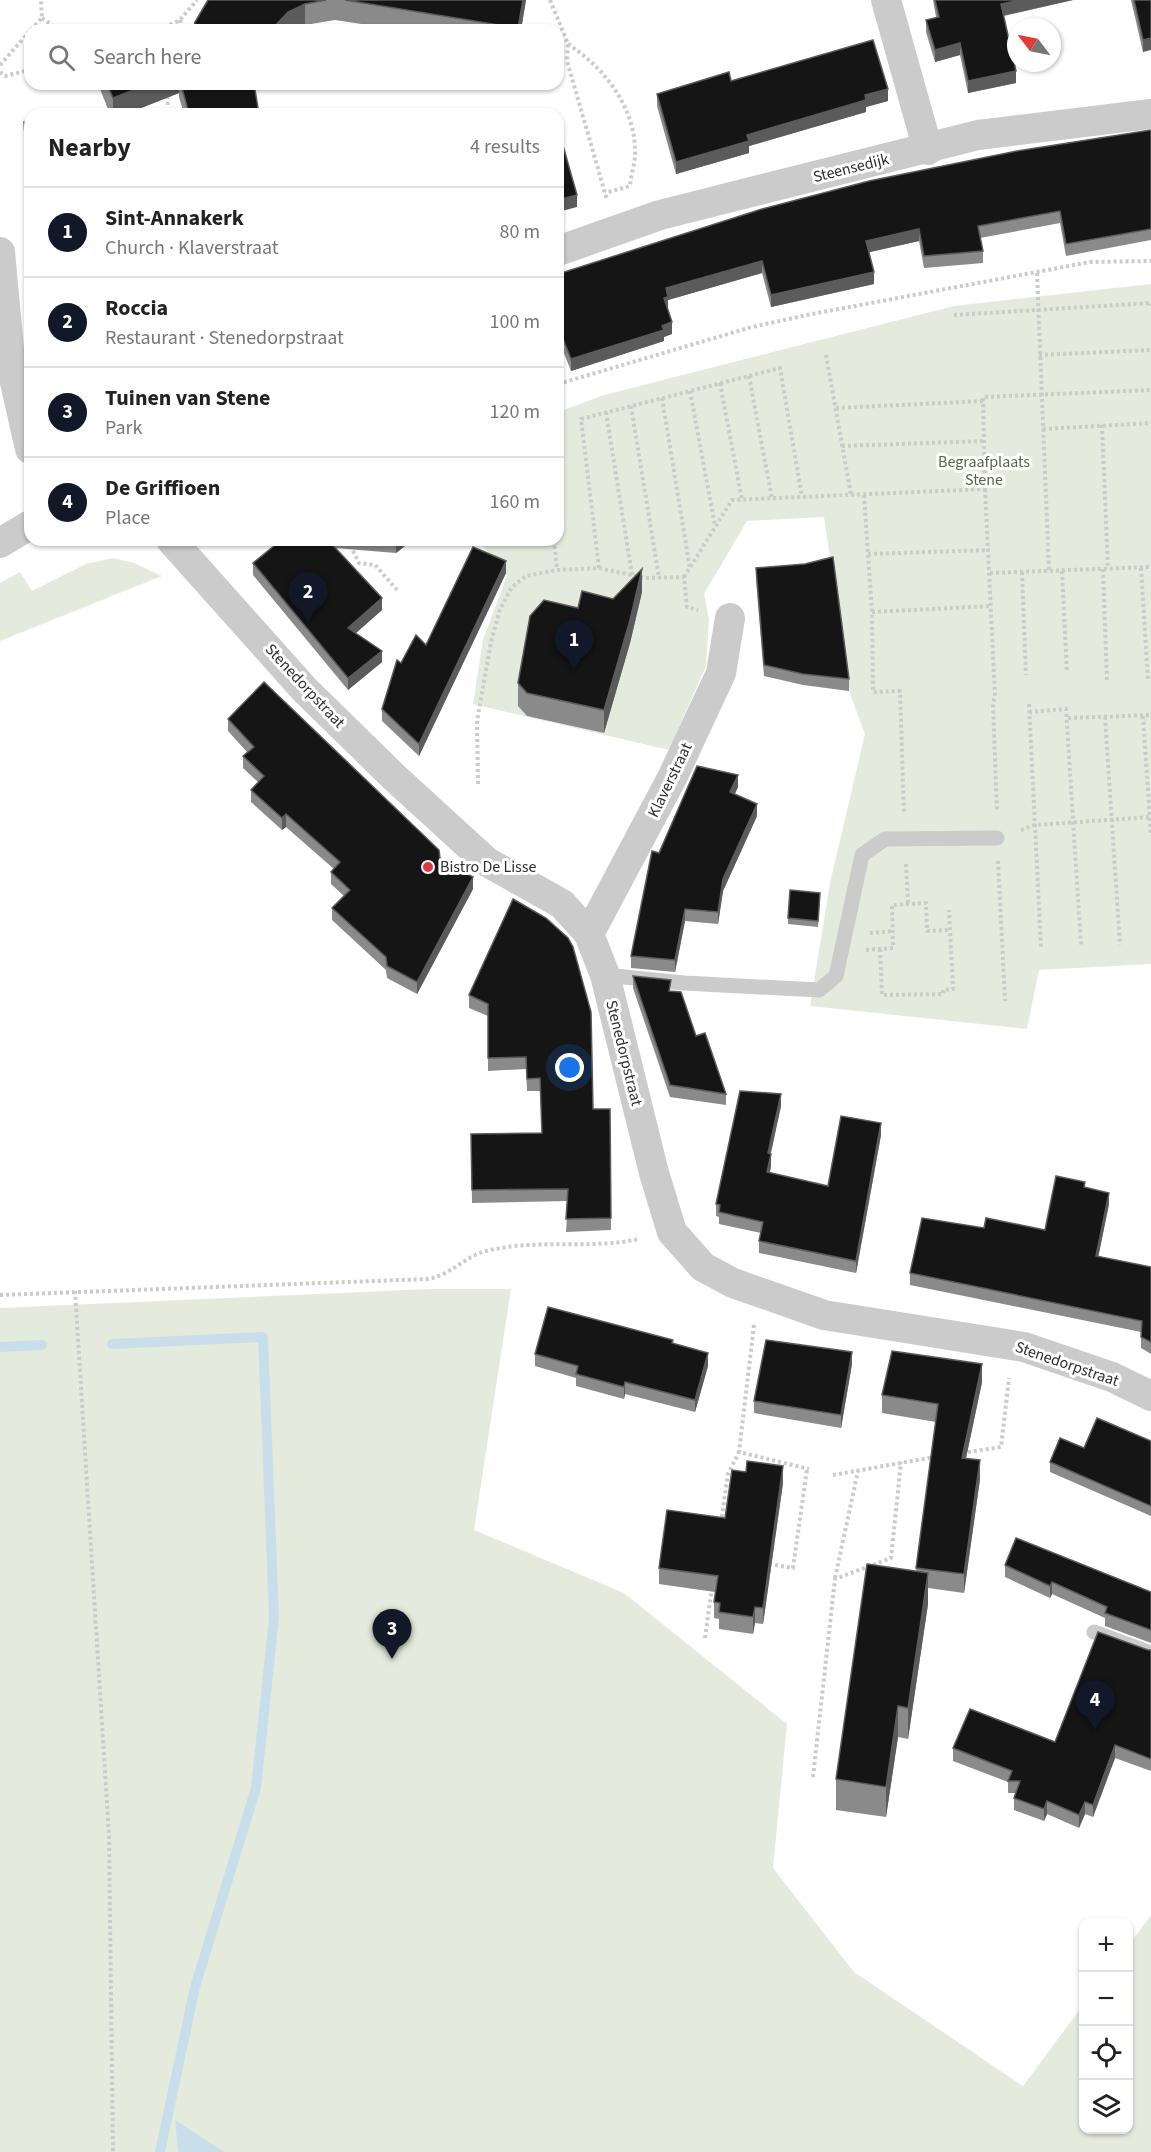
<!DOCTYPE html>
<html lang="en">
<head>
<meta charset="utf-8">
<style>
  :root { --surface:#fff; --page:#f2f2f2; --text:#222; --muted:#767676; --line:#e0e0e0; --accent:#111827 }
  body { margin:0; font-family:"Source Sans 3",sans-serif; background:var(--page); color:var(--text) }
  .controls { position:absolute; right:18px; bottom:18px; display:grid; overflow:hidden; border-radius:12px; box-shadow:0 2px 4px #0004 }
  .controls button { width:54px; height:54px; display:grid; place-items:center; padding:0; border:0; border-bottom:2px solid var(--line); background:var(--surface); color:var(--text); font:30px sans-serif }
  .compass { position:absolute; left:1007px; top:18px; width:54px; height:54px; border-radius:50%; background:var(--surface); box-shadow:0 2px 4px #0004; rotate:302deg }
  .you { position:absolute; left:570px; top:1068px; width:21px; height:21px; margin:-15px; border:4px solid #fff; border-radius:50%; background:#1a73e8; box-shadow:0 0 0 9px #1a73e833 }
  .badge { display:grid; place-items:center; width:39px; height:39px; border-radius:50%; background:var(--accent); color:#fff; font-size:20px; font-weight:700 }
  .pin { position:absolute; translate:-50% -50px; filter:drop-shadow(0 2px 3px #0008) }
  .pin::after { content:''; position:absolute; top:32px; width:21px; height:18px; background:inherit; clip-path:polygon(0 0,100% 0,50% 100%) }
  .list { margin:0; padding:0; list-style:none }
  h2 { display:flex; justify-content:space-between; align-items:center; height:78px; margin:0; padding:0 24px; font-size:26px }
  h2 small { font-size:20px; font-weight:400; color:var(--muted) }
  .list li { display:grid; grid-template-columns:39px 1fr auto; gap:18px; align-items:center; box-sizing:border-box; height:90px; padding:0 24px; border-top:2px solid var(--line) }
  .list b { display:block; font-size:22px; white-space:nowrap }
  .list p { margin:0; font-size:20px; white-space:nowrap; color:var(--muted) }
  .list em { font-size:20px; font-style:normal; color:var(--muted) }
  .icon { flex:none; width:33px; height:33px; fill:none; stroke:currentColor; stroke-width:2; stroke-linecap:round; stroke-linejoin:round }
  .map { position:relative; flex:none; width:1151px; height:2152px; overflow:hidden }
  .search { position:absolute; background:var(--surface); box-shadow:0 2px 4px #0004; left:24px; top:24px; width:540px; height:66px; display:flex; align-items:center; gap:15px; box-sizing:border-box; padding:0 21px; border-radius:18px; color:var(--muted); font-size:22px }
  .panel { position:absolute; background:var(--surface); box-shadow:0 2px 4px #0004; left:24px; top:108px; width:540px; height:438px; border-radius:18px }
  .map>svg:first-child { display:block }
  .green { fill:#e5ebdc }
  .water { fill:#c9deeb }
  .lines { fill:none; stroke-linecap:round; stroke-linejoin:round }
  .stream { stroke:#c9deeb; stroke-width:10 }
  .path { stroke:#cbcbcb; stroke-width:4; stroke-dasharray:3 3; stroke-linecap:butt }
  .lane { stroke:#cbcbcb; stroke-width:15 }
  .street { stroke:#cbcbcb; stroke-width:30 }
  .wall { fill:#8a8a8a }
  .shaded-wall { fill:#5b5b5b }
  .building { fill:#151515; stroke:#5b5b5b; stroke-width:1.5 }
  .poi-dot { fill:#e23343; stroke:#fff; stroke-width:2 }
  .labels { text-anchor:middle; dominant-baseline:central; stroke-width:6; stroke-linejoin:round; paint-order:stroke }
  .street-label { font-size:16px; fill:#2e2e2e; stroke:#fff }
  .park-label { font-size:16px; fill:#52693c; stroke:#fff }
  .poi-label { font-size:16px; fill:#2e2e2e; stroke:#fff; text-anchor:start }
</style>
</head>
<body>
<div class="map">
<svg width="1151" height="2152" viewBox="0 0 1151 2152">
  <rect width="100%" height="100%" fill="#fff"/>
  <!-- green -->
  <g class="green">
    <polygon points="1151,284 1151,964 1039,970 1027,1029 810,1006 830,883 865,734 850,694 824,517 747,521 704,594 709,619 706,666 669,750 473,704 483,640 507,575 478,540 558,540 558,412 604,395 954,306"/>
    <polygon points="113,558 134,563 162,576 0,641 0,583 20,572 32,591 86,564"/>
    <polygon points="429,1289 511,1289 474,1530 624,1593 787,1724 773,1868 854,1972 1023,2086 1083,2005 1084,2130 1128,2130 1129,1945 1151,1915 1151,2152 0,2152 0,1308"/>
  </g>
  <!-- water -->
  <polygon class="water" points="175,2120 224,2152 178,2152"/>
  <g class="lines">
    <!-- stream -->
    <g class="stream">
      <polyline points="112,1344 263,1337 274,1618 256,1788 195,1987 160,2152"/>
      <polyline points="0,1347 42,1345"/>
    </g>
    <!-- path -->
    <g class="path">
      <polyline points="550,0 568,44 567,61 607,200"/>
      <polyline points="42,18 59,30"/>
      <polyline points="180,20 181,30"/>
      <polyline points="31,30 42,18 41,0"/>
      <polyline points="159,30 180,20 197,0"/>
      <path d="M 568,44 C 603,67 634,105 635,149 C 636,161 631,174 630,186 L 605,193"/>
      <polyline points="0,65 30,31"/>
      <polyline points="0,72 5,76 30,70"/>
      <polyline points="167,84 168,114"/>
      <polyline points="1037,273 1049,571"/>
      <polyline points="954,315 1151,303 1151,306"/>
      <polyline points="826,355 851,495"/>
      <polyline points="1039,355 1151,350"/>
      <polyline points="749,376 772,499"/>
      <polyline points="720,383 742,500"/>
      <polyline points="558,384 752,327 807,315 1090,262 1151,261"/>
      <polyline points="690,391 715,526"/>
      <polyline points="662,398 690,569"/>
      <polyline points="631,406 659,578"/>
      <polyline points="836,408 983,401"/>
      <polyline points="606,412 632,575"/>
      <polyline points="1102,425 1108,569"/>
      <polyline points="1043,429 1151,423"/>
      <polyline points="842,446 984,441"/>
      <polyline points="985,489 995,696 993,703 997,812"/>
      <polyline points="864,495 872,612 873,692 900,691 904,814"/>
      <polyline points="348,540 359,563 375,565 398,591"/>
      <polyline points="554,540 557,570"/>
      <polyline points="868,554 989,550"/>
      <polyline points="599,568 581,419 780,368 802,497"/>
      <polyline points="1141,568 1148,680"/>
      <polyline points="1103,569 1107,681"/>
      <polyline points="1062,571 1067,673"/>
      <polyline points="1022,572 1026,675"/>
      <polyline points="990,573 1151,567"/>
      <polyline points="684,577 732,500 985,489 983,397 1151,390"/>
      <polyline points="872,612 992,606"/>
      <polyline points="1029,704 1041,947"/>
      <polyline points="1029,712 1066,709 1081,945"/>
      <polyline points="1143,716 1151,836"/>
      <polyline points="1105,717 1120,945"/>
      <polyline points="1068,718 1151,715"/>
      <polyline points="478,784 477,721 491,642 500,609 512,587 526,576 557,570 599,568 645,578 684,577 687,607 698,610"/>
      <polyline points="1021,830 1035,825 1151,817"/>
      <polyline points="998,861 1005,1001"/>
      <polyline points="906,864 908,903"/>
      <polyline points="870,933 893,931"/>
      <polyline points="880,949 882,995 943,994 943,990 953,989 949,910"/>
      <polyline points="866,950 893,948 892,905 926,903 927,931 950,930"/>
      <polyline points="75,1291 109,1836 113,2152"/>
      <path d="M 0,1295 L 428,1279 C 451,1275 467,1255 486,1251 C 538,1238 591,1250 639,1239"/>
      <polyline points="754,1325 739,1452 809,1469"/>
      <polyline points="962,1453 1001,1447 1009,1378"/>
      <polyline points="833,1475 934,1457"/>
      <polyline points="721,1523 728,1474 739,1452"/>
      <polyline points="775,1565 793,1568 807,1469"/>
      <polyline points="835,1578 858,1471"/>
      <polyline points="705,1638 712,1587"/>
      <polyline points="813,1777 835,1579 891,1558 901,1462"/>
    </g>
    <!-- lane -->
    <g class="lane">
      <polyline points="605,975 684,983 819,990 836,976 862,855 885,839 997,838"/>
      <polyline points="1094,1632 1151,1653"/>
    </g>
    <!-- street -->
    <g class="street">
      <polyline points="886,0 928,150"/>
      <polyline points="558,251 660,215 978,135 1151,114"/>
      <polyline points="0,252 10,360 30,449"/>
      <polyline points="171,540 304,689 395,778 487,862 562,904 589,934 605,975 654,1173 672,1232 703,1267 733,1283 824,1315 1024,1347 1112,1377 1151,1396"/>
      <polyline points="0,543 30,525"/>
      <polyline points="589,934 673,776 721,673 730,618"/>
    </g>
  </g>
  <!-- wall -->
  <g class="wall">
    <polygon points="208,0 526,0 521,30 401,30 335,20 305,25"/>
    <polygon points="933,0 1073,0 1004,16 1016,83 968,93 960,55 935,62 926,32 926,20 936,17"/>
    <polygon points="1131,0 1151,0 1143,52"/>
    <polygon points="731,81 888,101 866,107 866,112 749,146 749,153 676,174 657,106 657,94"/>
    <polygon points="98,84 256,84 255,89 259,114 184,114 179,97 179,93 126,114 110,114"/>
    <polygon points="24,122 30,122 30,219 24,134"/>
    <polygon points="1151,130 1151,240 1066,256 1060,223 980,238 983,251 983,263 924,268 919,241 869,252 874,284 771,307 762,273 668,300 668,309 667,309 672,334 664,337 664,341 571,371 558,338 558,274"/>
    <polygon points="269,540 330,540 330,542 334,546 334,540 410,540 410,542 396,553 335,548 382,610 356,633 382,662 348,690 253,575 253,563 274,546"/>
    <polygon points="805,564 849,679 849,691 803,685 764,676 756,580 756,568"/>
    <polygon points="506,573 419,756 382,721 382,709 401,663 426,645"/>
    <polygon points="642,592 630,643 604,733 527,716 518,706 518,683 578,608"/>
    <polygon points="228,719 440,858 473,889 417,994 387,978 386,970 332,920 332,908 344,896 331,884 331,872 334,869 286,827 282,830 251,802 251,790 258,782 243,768 243,756 247,752 228,731"/>
    <polygon points="738,787 735,794 757,816 723,891 718,924 685,921 675,972 631,968 631,956 659,853"/>
    <polygon points="513,899 593,1109 610,1109 611,1230 566,1232 568,1201 472,1203 471,1134 542,1133 540,1091 527,1091 526,1069 488,1071 488,1016 469,1008 469,995"/>
    <polygon points="820,899 818,927 788,924 788,918"/>
    <polygon points="633,976 671,991 696,1036 726,1094 726,1105 670,1097 633,988"/>
    <polygon points="781,1106 771,1153 771,1166 770,1173 828,1186 881,1135 856,1273 759,1253 759,1241 761,1233 719,1224 719,1217 716,1216 716,1204"/>
    <polygon points="1085,1188 1109,1204 1098,1257 1151,1267 1151,1354 1141,1348 1141,1332 910,1285 910,1273 984,1228 1045,1230"/>
    <polygon points="673,1344 708,1366 695,1412 625,1394 624,1399 576,1386 576,1378 535,1366 535,1354"/>
    <polygon points="852,1364 841,1428 754,1413 754,1401"/>
    <polygon points="982,1382 966,1458 980,1479 964,1593 928,1588 928,1604 908,1739 898,1737 886,1817 836,1810 836,1779 916,1571 936,1422 882,1413 882,1395"/>
    <polygon points="1151,1441 1151,1516 1050,1472 1050,1462 1084,1448"/>
    <polygon points="783,1483 763,1624 755,1623 753,1634 719,1629 719,1619 714,1618 714,1602 715,1592 659,1584 659,1568 725,1518"/>
    <polygon points="1005,1565 1151,1592 1151,1643 1105,1626 1105,1618 1052,1594 1050,1598 1005,1577"/>
    <polygon points="1148,1650 1151,1650 1151,1771 1115,1758 1093,1817 1085,1814 1079,1828 1047,1814 1044,1821 1014,1810 1014,1798 1015,1793 1008,1793 1008,1782 953,1761 953,1748 1055,1742"/>
  </g>
  <!-- shaded-wall -->
  <g class="shaded-wall">
    <polygon points="523,0 526,0 521,30 518,30"/>
    <polygon points="1020,0 1073,0 1001,16 1001,4"/>
    <polygon points="305,4 305,25 295,30 271,30 288,12"/>
    <polygon points="1151,38 1151,50 1143,52 1143,40"/>
    <polygon points="960,43 960,55 935,62 935,50"/>
    <polygon points="1016,71 1016,83 968,93 968,81"/>
    <polygon points="149,84 179,84 179,93 126,114 113,114 113,98"/>
    <polygon points="888,89 888,101 866,107 866,112 749,146 749,153 676,174 676,162 747,135 865,95"/>
    <polygon points="577,195 577,207 558,212 558,200"/>
    <polygon points="919,229 919,241 866,253 866,241"/>
    <polygon points="762,261 762,273 668,300 668,309 664,310 664,298 666,288"/>
    <polygon points="874,272 874,284 771,307 771,295"/>
    <polygon points="672,322 672,334 664,337 664,341 571,371 571,359"/>
    <polygon points="396,540 410,540 410,542 396,553"/>
    <polygon points="506,561 506,573 419,756 419,744"/>
    <polygon points="642,569 642,592 630,643 604,733 604,710"/>
    <polygon points="382,598 382,610 348,640 348,628"/>
    <polygon points="382,651 382,662 348,690 348,678"/>
    <polygon points="738,775 738,787 730,804 730,792"/>
    <polygon points="757,804 757,816 723,891 718,924 718,912 723,879"/>
    <polygon points="286,814 286,827 282,830 282,818"/>
    <polygon points="473,877 473,889 417,994 417,982"/>
    <polygon points="685,909 685,921 675,972 675,960"/>
    <polygon points="781,1094 781,1106 768,1165 768,1153"/>
    <polygon points="881,1123 881,1135 856,1273 856,1261"/>
    <polygon points="771,1154 771,1166 767,1184 767,1172"/>
    <polygon points="1109,1193 1109,1204 1096,1268 1096,1256"/>
    <polygon points="852,1352 852,1364 841,1428 841,1415"/>
    <polygon points="708,1353 708,1366 695,1412 695,1400"/>
    <polygon points="982,1364 982,1382 962,1477 962,1458"/>
    <polygon points="625,1382 625,1394 624,1399 624,1387"/>
    <polygon points="980,1460 980,1479 964,1593 964,1574"/>
    <polygon points="783,1466 783,1483 763,1624 763,1608"/>
    <polygon points="928,1573 928,1604 908,1739 908,1708"/>
    <polygon points="1052,1582 1052,1594 1050,1598 1050,1586"/>
    <polygon points="755,1607 755,1623 753,1634 753,1617"/>
    <polygon points="898,1706 898,1737 886,1817 886,1787"/>
    <polygon points="1115,1745 1115,1758 1093,1817 1093,1805"/>
    <polygon points="1047,1801 1047,1814 1044,1821 1044,1809"/>
    <polygon points="1085,1802 1085,1814 1079,1828 1079,1815"/>
  </g>
  <!-- building -->
  <g class="building">
    <polygon points="208,0 326,0 305,4 288,12 271,30 193,30 195,22"/>
    <polygon points="345,0 523,0 518,28"/>
    <polygon points="935,0 1020,0 1001,4 1016,71 968,81 960,43 935,50 926,20 939,17"/>
    <polygon points="1134,0 1151,0 1151,38 1143,40"/>
    <polygon points="873,40 888,89 865,95 866,100 747,135 749,141 676,162 657,94 729,72 731,81"/>
    <polygon points="107,84 149,84 113,98"/>
    <polygon points="181,84 254,84 259,114 189,114"/>
    <polygon points="24,122 30,122 30,207"/>
    <polygon points="558,128 577,195 558,200"/>
    <polygon points="1151,130 1151,229 1066,244 1060,211 978,226 983,251 924,256 919,229 866,241 874,272 771,295 762,261 666,288 668,297 664,298 672,322 662,326 664,330 571,359 558,326 558,274 762,209 869,181 1017,151"/>
    <polygon points="279,540 328,540 382,598 348,628 382,651 348,678 253,563 280,541"/>
    <polygon points="473,547 506,561 419,744 382,709 397,660 401,663 416,635 426,645"/>
    <polygon points="833,557 849,679 803,674 764,665 756,568 805,564"/>
    <polygon points="642,569 630,620 604,710 527,693 518,683 530,616 544,600 578,608 582,591 613,599"/>
    <polygon points="264,682 439,850 440,858 473,877 417,982 387,966 386,957 332,908 350,890 331,872 340,862 286,814 282,818 251,790 264,776 243,756 254,747 228,719"/>
    <polygon points="697,766 738,775 730,792 757,804 723,879 718,912 685,909 675,960 631,956 652,851 659,853"/>
    <polygon points="790,890 820,893 818,921 788,918"/>
    <polygon points="513,899 546,918 568,938 573,947 591,1012 593,1109 610,1109 611,1218 566,1219 568,1189 472,1190 471,1134 542,1133 540,1078 527,1079 526,1057 488,1058 488,1004 469,995"/>
    <polygon points="633,976 671,980 669,991 681,992 696,1036 705,1033 726,1094 670,1085"/>
    <polygon points="740,1091 781,1094 768,1153 771,1154 767,1172 828,1186 841,1116 881,1123 856,1261 759,1241 763,1222 719,1212 720,1205 716,1204"/>
    <polygon points="1056,1176 1085,1182 1084,1187 1109,1193 1096,1256 1151,1267 1151,1342 1141,1337 1142,1321 910,1273 922,1218 984,1228 986,1218 1045,1230"/>
    <polygon points="548,1307 673,1340 672,1343 708,1353 695,1400 625,1382 624,1387 576,1374 578,1366 535,1354"/>
    <polygon points="766,1340 852,1352 841,1415 754,1401"/>
    <polygon points="892,1351 982,1364 962,1458 980,1460 964,1574 916,1568 938,1404 882,1395"/>
    <polygon points="1097,1418 1151,1441 1151,1506 1050,1462 1060,1438 1084,1448"/>
    <polygon points="747,1461 783,1466 763,1608 755,1607 753,1617 719,1612 720,1603 714,1602 718,1576 659,1568 667,1510 725,1518 732,1470 746,1472"/>
    <polygon points="1016,1538 1151,1592 1151,1630 1105,1613 1107,1607 1052,1582 1050,1586 1005,1565"/>
    <polygon points="867,1564 928,1573 908,1708 898,1706 886,1787 836,1779"/>
    <polygon points="1098,1632 1148,1650 1151,1650 1151,1759 1115,1745 1093,1805 1085,1802 1079,1815 1047,1801 1044,1809 1014,1798 1020,1781 1008,1781 1012,1771 953,1748 970,1709 1055,1742"/>
  </g>
  <!-- markers -->
  <circle class="poi-dot" cx="428" cy="867" r="6"/>
  <g class="labels">
    <!-- street labels -->
    <g class="street-label">
      <text transform="translate(851 168) rotate(-14)">Steensedijk</text>
      <text transform="translate(305 686) rotate(47)">Stenedorpstraat</text>
      <text transform="translate(670 780) rotate(-64)">Klaverstraat</text>
      <text transform="translate(624 1053) rotate(76)">Stenedorpstraat</text>
      <text transform="translate(1067 1364) rotate(19)">Stenedorpstraat</text>
    </g>
    <!-- park labels -->
    <g class="park-label">
      <text x="984" y="462">Begraafplaats<tspan x="984" dy="18">Stene</tspan></text>
    </g>
    <!-- poi labels -->
    <g class="poi-label">
      <text x="440" y="867">Bistro De Lisse</text>
    </g>
  </g>
</svg>
<div class="controls">
<button>+</button>
<button>−</button>
<button><svg class="icon" aria-label="locate" viewBox="0 0 24 24"><circle cx="12" cy="12" r="6"/><path d="M12 2v4M12 18v4M2 12h4M18 12h4"/></svg></button>
<button><svg class="icon" aria-label="layers" viewBox="0 0 24 24"><path d="M12 4l9 5-9 5-9-5zM3 14l9 5 9-5"/></svg></button>
</div>
<svg class="compass" viewBox="-18 -18 36 36"><path d="M0-13l5 13h-10z" fill="#e53935"/><path d="M0 13l5-13h-10z" fill="#767676"/></svg>
<div class="you"></div>
<div class="pin badge" style="left:574px;top:670px">1</div>
<div class="pin badge" style="left:308px;top:622px">2</div>
<div class="pin badge" style="left:392px;top:1659px">3</div>
<div class="pin badge" style="left:1095px;top:1730px">4</div>
<div class="search"><svg class="icon" aria-label="search" viewBox="0 0 24 24"><circle cx="10" cy="10" r="6"/><path d="M15 15l6 6"/></svg>Search here</div>
<section class="panel">
<h2>Nearby<small>4 results</small></h2>
<ul class="list">
<li><span class="badge">1</span><div><b>Sint-Annakerk</b><p>Church · Klaverstraat</p></div><em>80 m</em></li>
<li><span class="badge">2</span><div><b>Roccia</b><p>Restaurant · Stenedorpstraat</p></div><em>100 m</em></li>
<li><span class="badge">3</span><div><b>Tuinen van Stene</b><p>Park</p></div><em>120 m</em></li>
<li><span class="badge">4</span><div><b>De Griffioen</b><p>Place</p></div><em>160 m</em></li>
</ul>
</section>
</div>
</body>
</html>
